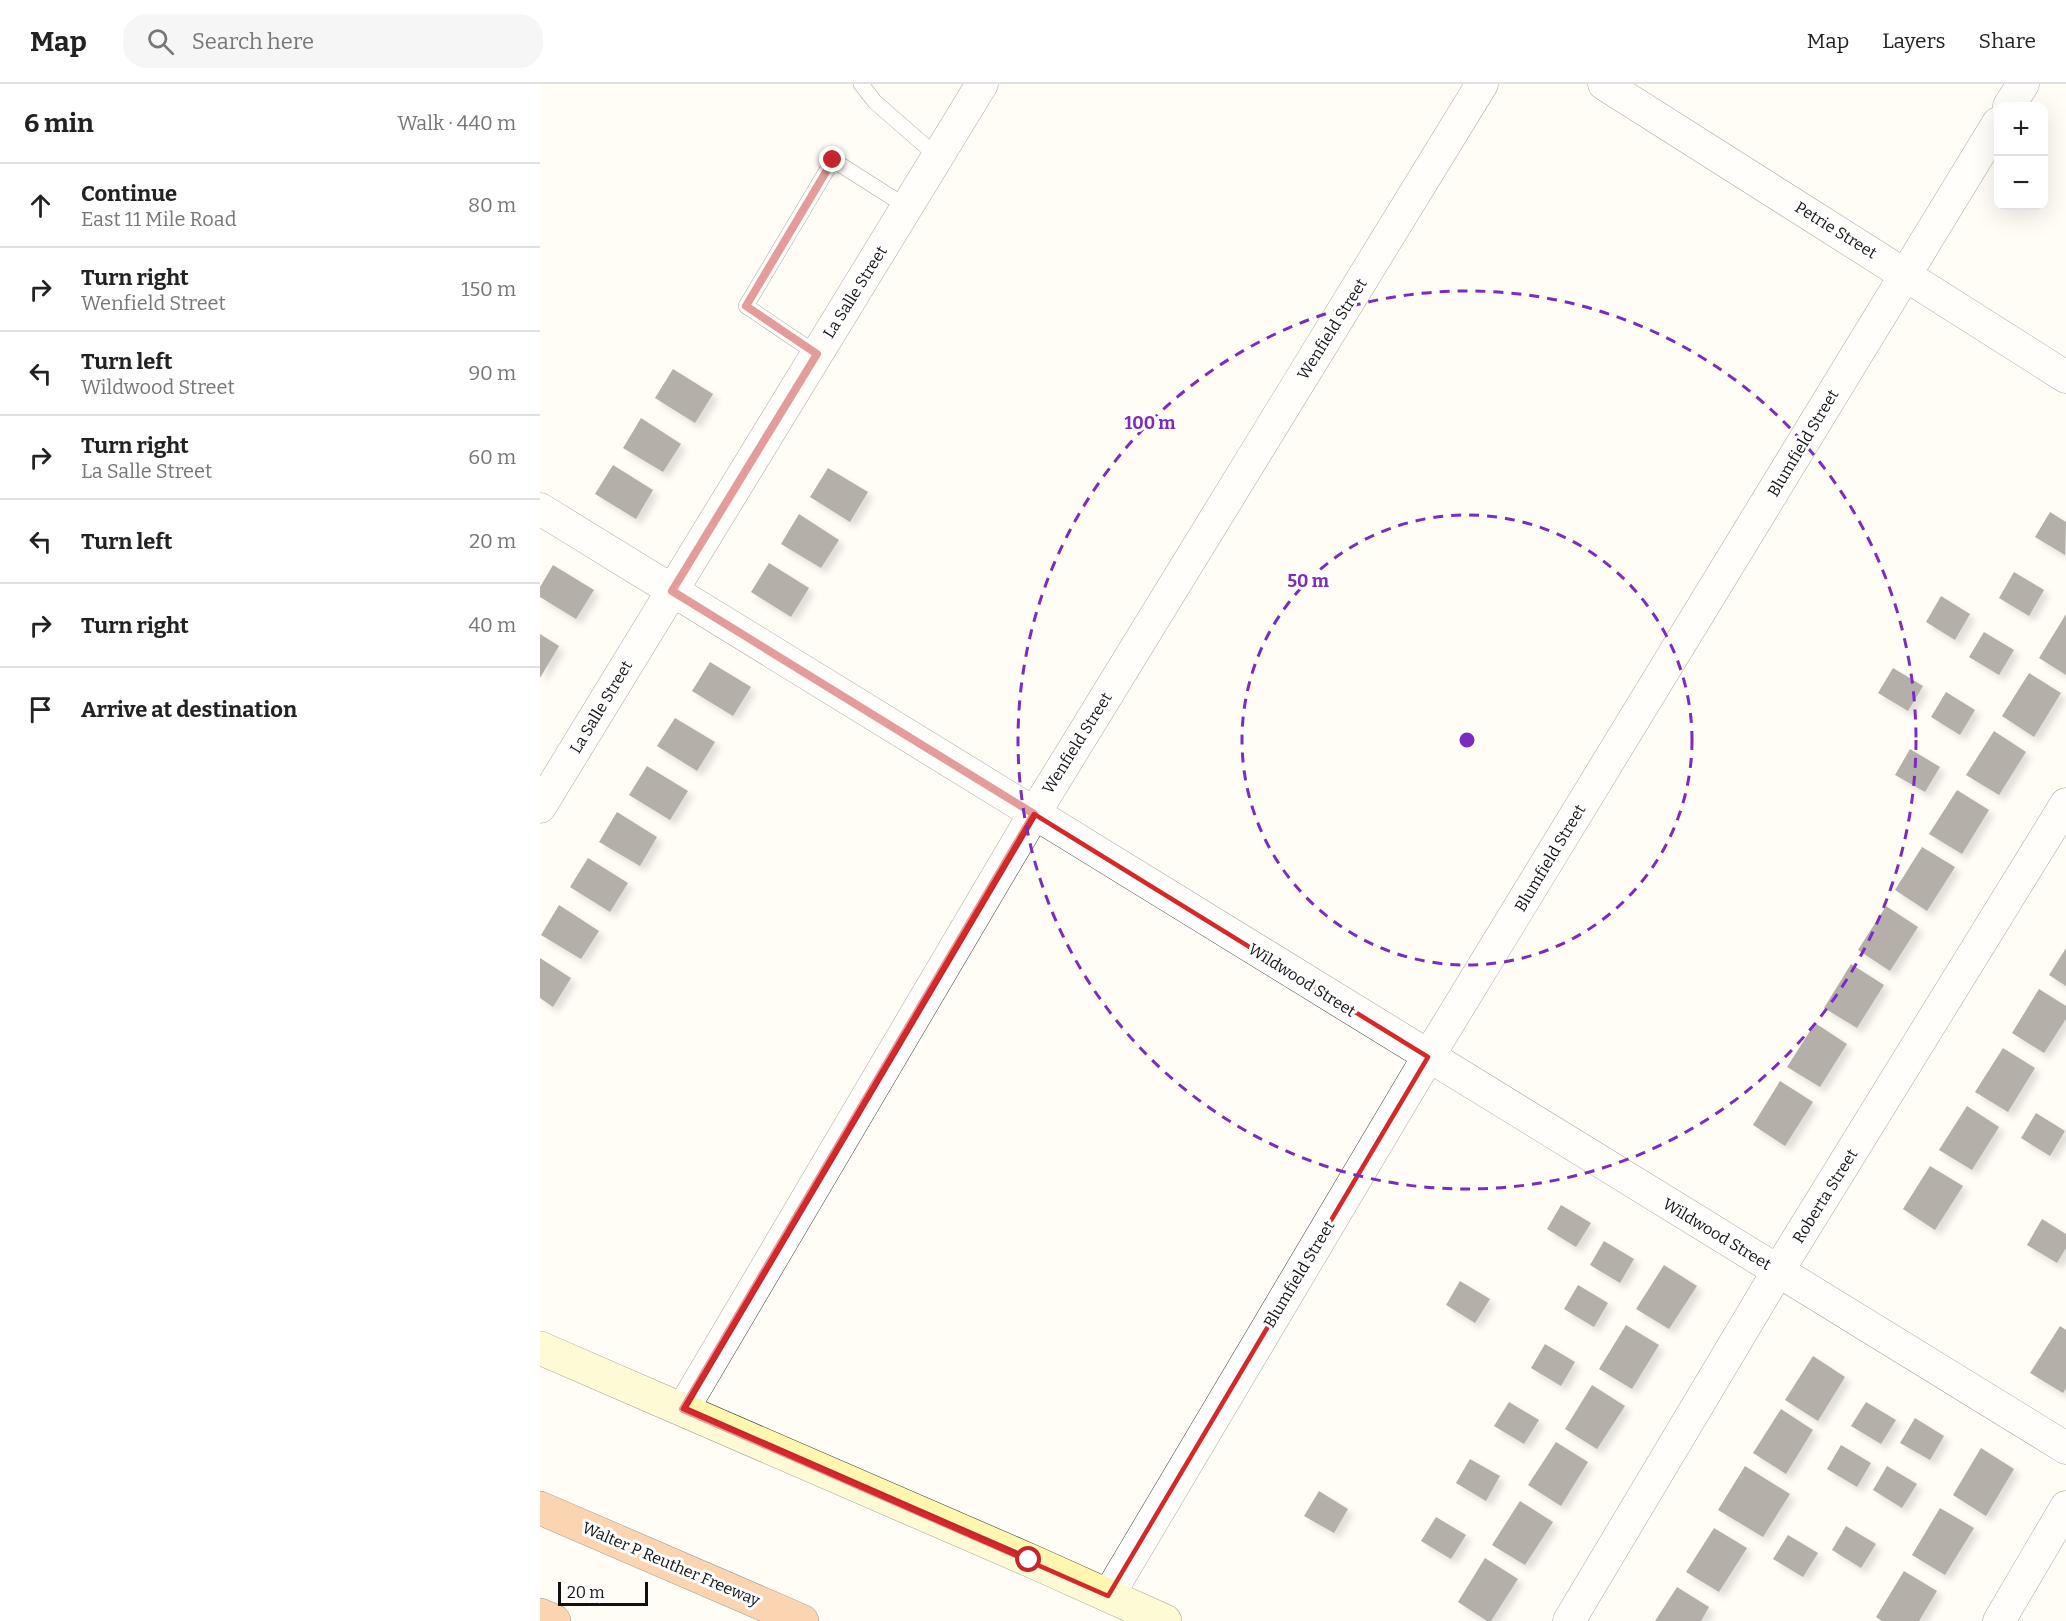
<!DOCTYPE html>
<html lang="en">
<head>
<meta charset="utf-8">
<style>
  :root { --surface:#fff; --page:#f6f6f6; --text:#222; --muted:#767676; --line:#e0e0e0 }
  body { margin:0; font-family:Bitter,serif; background:var(--page); color:var(--text) }
  .controls { position:absolute; right:18px; top:18px; display:grid; overflow:hidden; border-radius:12px; box-shadow:0 6px 24px #0002 }
  .controls button { width:54px; height:54px; display:grid; place-items:center; padding:0; border:0; border-bottom:2px solid var(--line); background:var(--surface); color:var(--text); font:30px sans-serif }
  .scale { position:absolute; left:18px; bottom:15px; width:90px; box-sizing:border-box; padding-left:6px; border:3px solid #111; border-top:0; font-size:16px; line-height:21px; white-space:nowrap; color:#111; -webkit-text-stroke:4px #fff; paint-order:stroke }
  .stop { position:absolute; width:18px; height:18px; margin:-14px; border:4px solid #c4262e; border-radius:50%; background:#fff }
  .stop.end { background:#c4262e; border-color:#fff; box-shadow:0 2px 6px #0008 }
  .list { margin:0; padding:0; list-style:none }
  h2 { display:flex; justify-content:space-between; align-items:center; height:78px; margin:0; padding:0 24px; font-size:26px }
  h2 small { font-size:20px; font-weight:400; color:var(--muted) }
  .list li { display:grid; grid-template-columns:39px 1fr auto; gap:18px; align-items:center; box-sizing:border-box; height:84px; padding:0 24px; border-top:2px solid var(--line) }
  .list b { display:block; font-size:22px; white-space:nowrap }
  .list p { margin:0; font-size:20px; white-space:nowrap; color:var(--muted) }
  .list em { font-size:20px; font-style:normal; color:var(--muted) }
  .icon { flex:none; width:33px; height:33px; fill:none; stroke:currentColor; stroke-width:2; stroke-linecap:round; stroke-linejoin:round }
  .map { position:relative; flex:none; width:1526px; height:1537px; overflow:hidden }
  header { display:flex; align-items:center; gap:36px; box-sizing:border-box; height:84px; padding:0 30px; background:var(--surface); border-bottom:2px solid var(--line) }
  header strong { font-size:28px }
  nav { display:flex; gap:33px; margin-inline-start:auto; font-size:21px }
  .search { width:420px; height:54px; background:var(--page); display:flex; align-items:center; gap:15px; box-sizing:border-box; padding:0 21px; border-radius:24px; color:var(--muted); font-size:22px }
  main { display:flex }
  aside { flex:1; background:var(--surface) }
  .map>svg:first-child { display:block }
  .building { fill:#5a524d; filter:url(#shadow) }
  .lines { fill:none; stroke-linecap:round; stroke-linejoin:round }
  .lane-casing { stroke:#444; stroke-width:16 }
  .street-casing { stroke:#444; stroke-width:33 }
  .secondary-casing { stroke:#333; stroke-width:34 }
  .highway-casing { stroke:#222; stroke-width:34 }
  .lane { stroke:#fff; stroke-width:15 }
  .street { stroke:#fff; stroke-width:32 }
  .secondary { stroke:#fff6b0; stroke-width:33 }
  .highway { stroke:#f5a25d; stroke-width:33 }
  .route { stroke:#c4262e; stroke-width:8 }
  .marked { fill:none; stroke:#d62828; stroke-width:4.5; stroke-linejoin:round }
  .ring { fill:none; stroke:#7b2cbf; stroke-width:3; stroke-dasharray:10 8 }
  .labels { text-anchor:middle; dominant-baseline:central; stroke-width:6; stroke-linejoin:round; paint-order:stroke }
  .street-label { font-size:16px; fill:#111; stroke:#fff }
  .centre { fill:#7b2cbf; stroke:#fff; stroke-width:3 }
  .ring-label { font-size:18px; text-anchor:middle; font-weight:bold; fill:#7b2cbf; stroke:#fff; stroke-width:6; stroke-linejoin:round; paint-order:stroke }
</style>
</head>
<body>
<header>
<strong>Map</strong>
<div class="search"><svg class="icon" aria-label="search" viewBox="0 0 24 24"><circle cx="10" cy="10" r="6"/><path d="M15 15l6 6"/></svg>Search here</div>
<nav><a>Map</a><a>Layers</a><a>Share</a></nav>
</header>
<main>
<aside>
<h2>6 min<small>Walk · 440 m</small></h2>
<ul class="list">
<li><svg class="icon" aria-label="ahead" viewBox="0 0 24 24"><path d="M12 20V5M6 11l6-6 6 6"/></svg><div><b>Continue</b><p>East 11 Mile Road</p></div><em>80 m</em></li>
<li><svg class="icon" aria-label="right" viewBox="0 0 24 24"><path d="M7 20v-9h11M14 6l5 5-5 5"/></svg><div><b>Turn right</b><p>Wenfield Street</p></div><em>150 m</em></li>
<li><svg class="icon" aria-label="left" viewBox="0 0 24 24"><path d="M17 20v-9H6M10 6l-5 5 5 5"/></svg><div><b>Turn left</b><p>Wildwood Street</p></div><em>90 m</em></li>
<li><svg class="icon" aria-label="right" viewBox="0 0 24 24"><path d="M7 20v-9h11M14 6l5 5-5 5"/></svg><div><b>Turn right</b><p>La Salle Street</p></div><em>60 m</em></li>
<li><svg class="icon" aria-label="left" viewBox="0 0 24 24"><path d="M17 20v-9H6M10 6l-5 5 5 5"/></svg><div><b>Turn left</b></div><em>20 m</em></li>
<li><svg class="icon" aria-label="right" viewBox="0 0 24 24"><path d="M7 20v-9h11M14 6l5 5-5 5"/></svg><div><b>Turn right</b></div><em>40 m</em></li>
<li><svg class="icon" aria-label="arrive" viewBox="0 0 24 24"><path d="M6 21V4h12l-3 4 3 4H6"/></svg><div><b>Arrive at destination</b></div></li>
</ul>
</aside>
<div class="map">
<svg width="1526" height="1537" viewBox="0 0 1526 1537">
  <defs>
    <filter id="shadow"><feDropShadow dx="5.5" dy="5.5" stdDeviation="3" flood-color="#0004"/></filter>
  </defs>
  <rect width="100%" height="100%" fill="#fffdf5"/>
  <!-- building -->
  <g class="building">
    <polygon points="133,285 173,310 155,339 115,314"/>
    <polygon points="101,334 141,360 123,388 83,364"/>
    <polygon points="73,381 113,406 96,435 55,410"/>
    <polygon points="288,384 328,408 310,438 270,413"/>
    <polygon points="1510,428 1526,438 1525,471 1495,453"/>
    <polygon points="259,430 299,456 281,484 241,460"/>
    <polygon points="229,479 269,504 251,533 211,508"/>
    <polygon points="13,481 54,506 36,535 0,513 0,503"/>
    <polygon points="1474,488 1504,506 1489,532 1459,514"/>
    <polygon points="1401,512 1430,530 1415,556 1386,538"/>
    <polygon points="1526,530 1526,591 1499,574"/>
    <polygon points="1444,548 1474,566 1459,591 1429,573"/>
    <polygon points="0,550 19,562 0,594"/>
    <polygon points="170,578 211,603 193,632 152,607"/>
    <polygon points="1353,584 1383,602 1368,627 1338,609"/>
    <polygon points="1489,589 1521,609 1494,653 1462,632"/>
    <polygon points="1406,608 1435,626 1420,651 1391,633"/>
    <polygon points="135,634 175,658 157,687 117,662"/>
    <polygon points="1454,647 1486,668 1459,711 1426,691"/>
    <polygon points="1370,665 1400,683 1385,708 1355,691"/>
    <polygon points="107,682 148,707 130,736 89,711"/>
    <polygon points="1417,706 1449,726 1422,770 1389,750"/>
    <polygon points="77,728 117,753 100,782 59,758"/>
    <polygon points="1382,763 1415,783 1387,827 1355,806"/>
    <polygon points="48,774 88,799 70,828 30,803"/>
    <polygon points="19,821 59,847 41,875 1,851"/>
    <polygon points="1346,822 1378,843 1350,887 1318,866"/>
    <polygon points="1526,864 1526,902 1509,891"/>
    <polygon points="0,874 31,894 13,923 0,914"/>
    <polygon points="1311,880 1344,901 1317,944 1284,924"/>
    <polygon points="1499,905 1526,922 1526,935 1504,969 1472,949"/>
    <polygon points="1275,939 1307,960 1280,1003 1247,983"/>
    <polygon points="1463,964 1495,984 1468,1028 1435,1008"/>
    <polygon points="1240,997 1273,1018 1245,1062 1213,1041"/>
    <polygon points="1427,1022 1459,1043 1432,1086 1399,1066"/>
    <polygon points="1496,1029 1525,1047 1510,1072 1481,1054"/>
    <polygon points="1390,1082 1423,1102 1395,1146 1363,1125"/>
    <polygon points="1021,1121 1051,1139 1036,1163 1007,1145"/>
    <polygon points="1502,1135 1526,1150 1526,1164 1517,1179 1487,1161"/>
    <polygon points="1064,1157 1094,1175 1080,1199 1050,1181"/>
    <polygon points="1124,1181 1157,1202 1129,1245 1096,1225"/>
    <polygon points="920,1197 950,1215 935,1239 906,1221"/>
    <polygon points="1038,1201 1068,1219 1054,1243 1024,1225"/>
    <polygon points="1086,1241 1119,1261 1092,1305 1059,1285"/>
    <polygon points="1520,1242 1526,1246 1526,1304 1523,1309 1490,1289"/>
    <polygon points="1005,1260 1035,1278 1021,1302 991,1284"/>
    <polygon points="1273,1272 1305,1293 1278,1337 1245,1316"/>
    <polygon points="1052,1301 1085,1322 1057,1365 1025,1345"/>
    <polygon points="969,1318 999,1336 984,1360 954,1342"/>
    <polygon points="1326,1318 1356,1336 1341,1360 1311,1342"/>
    <polygon points="1241,1325 1273,1346 1246,1390 1213,1369"/>
    <polygon points="1375,1334 1404,1352 1390,1376 1360,1359"/>
    <polygon points="1016,1358 1048,1378 1021,1422 988,1401"/>
    <polygon points="1301,1361 1331,1379 1317,1403 1287,1385"/>
    <polygon points="1441,1364 1474,1385 1446,1432 1413,1411"/>
    <polygon points="930,1375 960,1392 946,1417 916,1399"/>
    <polygon points="1205,1382 1250,1410 1223,1453 1178,1426"/>
    <polygon points="1347,1382 1377,1400 1362,1424 1333,1406"/>
    <polygon points="779,1407 808,1425 794,1449 764,1432"/>
    <polygon points="980,1417 1013,1438 985,1481 952,1461"/>
    <polygon points="1400,1424 1434,1444 1405,1491 1372,1471"/>
    <polygon points="896,1433 926,1451 911,1475 881,1457"/>
    <polygon points="1306,1442 1336,1460 1321,1484 1292,1466"/>
    <polygon points="1174,1444 1207,1464 1179,1508 1146,1488"/>
    <polygon points="1248,1451 1278,1469 1263,1493 1233,1475"/>
    <polygon points="945,1474 978,1495 951,1537 947,1537 918,1518"/>
    <polygon points="1364,1487 1397,1507 1379,1537 1342,1537 1336,1533"/>
    <polygon points="1137,1503 1169,1523 1161,1537 1115,1537"/>
  </g>
  <g class="lines">
    <!-- lane casing -->
    <g class="lane-casing">
      <g id="lane">
        <polyline points="321,0 335,18 398,73"/>
        <polyline points="277,270 206,222 293,76 367,123"/>
      </g>
    </g>
    <!-- street casing -->
    <g class="street-casing">
      <g id="street">
        <polyline points="1064,0 1526,293"/>
        <polyline points="1469,22 1483,0"/>
        <polyline points="0,425 1526,1364"/>
        <polyline points="0,723 442,0"/>
        <polyline points="143,1325 494,730 942,0"/>
        <polyline points="568,1512 888,973 1458,39"/>
        <polyline points="1029,1537 1238,1187 1526,720"/>
        <polyline points="1459,1537 1526,1423"/>
      </g>
    </g>
    <!-- secondary casing -->
    <g class="secondary-casing">
      <polyline id="secondary" points="0,1264 489,1476 625,1537"/>
    </g>
    <!-- highway casing -->
    <g class="highway-casing">
      <g id="highway">
        <polyline points="0,1424 262,1537"/>
        <polyline points="0,1531 14,1537"/>
      </g>
    </g>
    <!-- lane -->
    <use href="#lane" class="lane"/>
    <!-- street -->
    <use href="#street" class="street"/>
    <!-- secondary -->
    <use href="#secondary" class="secondary"/>
    <!-- highway -->
    <use href="#highway" class="highway"/>
  </g>
  <g class="lines">
    <!-- route -->
    <polyline class="route" points="293,76 206,222 277,270 132,507 494,730 143,1325 489,1476"/>
  </g>
  <!-- marked area -->
  <path d="M0 0H1526V1537H0ZM 494,730 L 888,973 L 568,1512 L 143,1325 Z" fill="#fffdf5" fill-opacity=".55" fill-rule="evenodd"/>
  <path class="marked" d="M 494,730 L 888,973 L 568,1512 L 143,1325 Z"/>
  <!-- distance rings -->
  <g class="ring">
    <circle cx="927" cy="656" r="225"/>
    <circle cx="927" cy="656" r="449"/>
  </g>
  <g class="labels">
    <!-- street labels -->
    <g class="street-label">
      <text transform="translate(1296 146) rotate(32)">Petrie Street</text>
      <text transform="translate(315 208) rotate(-58)">La Salle Street</text>
      <text transform="translate(792 245) rotate(-58)">Wenfield Street</text>
      <text transform="translate(1263 359) rotate(-59)">Blumfield Street</text>
      <text transform="translate(61 623) rotate(-59)">La Salle Street</text>
      <text transform="translate(537 659) rotate(-58)">Wenfield Street</text>
      <text transform="translate(1010 774) rotate(-59)">Blumfield Street</text>
      <text transform="translate(762 896) rotate(32)">Wildwood Street</text>
      <text transform="translate(1285 1112) rotate(-58)">Roberta Street</text>
      <text transform="translate(1177 1150) rotate(31)">Wildwood Street</text>
      <text transform="translate(759 1190) rotate(-59)">Blumfield Street</text>
      <text transform="translate(131 1480) rotate(23)">Walter P Reuther Freeway</text>
    </g>
  </g>
  <circle cx="927" cy="656" r="9" class="centre"/>
  <g class="ring-label">
    <text x="610" y="345">100 m</text>
    <text x="768" y="503">50 m</text>
  </g>
</svg>
<div class="controls">
<button>+</button>
<button>−</button>
</div>
<div class="scale">20 m</div>
<div class="stop" style="left:489px;top:1476px"></div>
<div class="stop end" style="left:293px;top:76px"></div>
</div>
</main>
</body>
</html>
